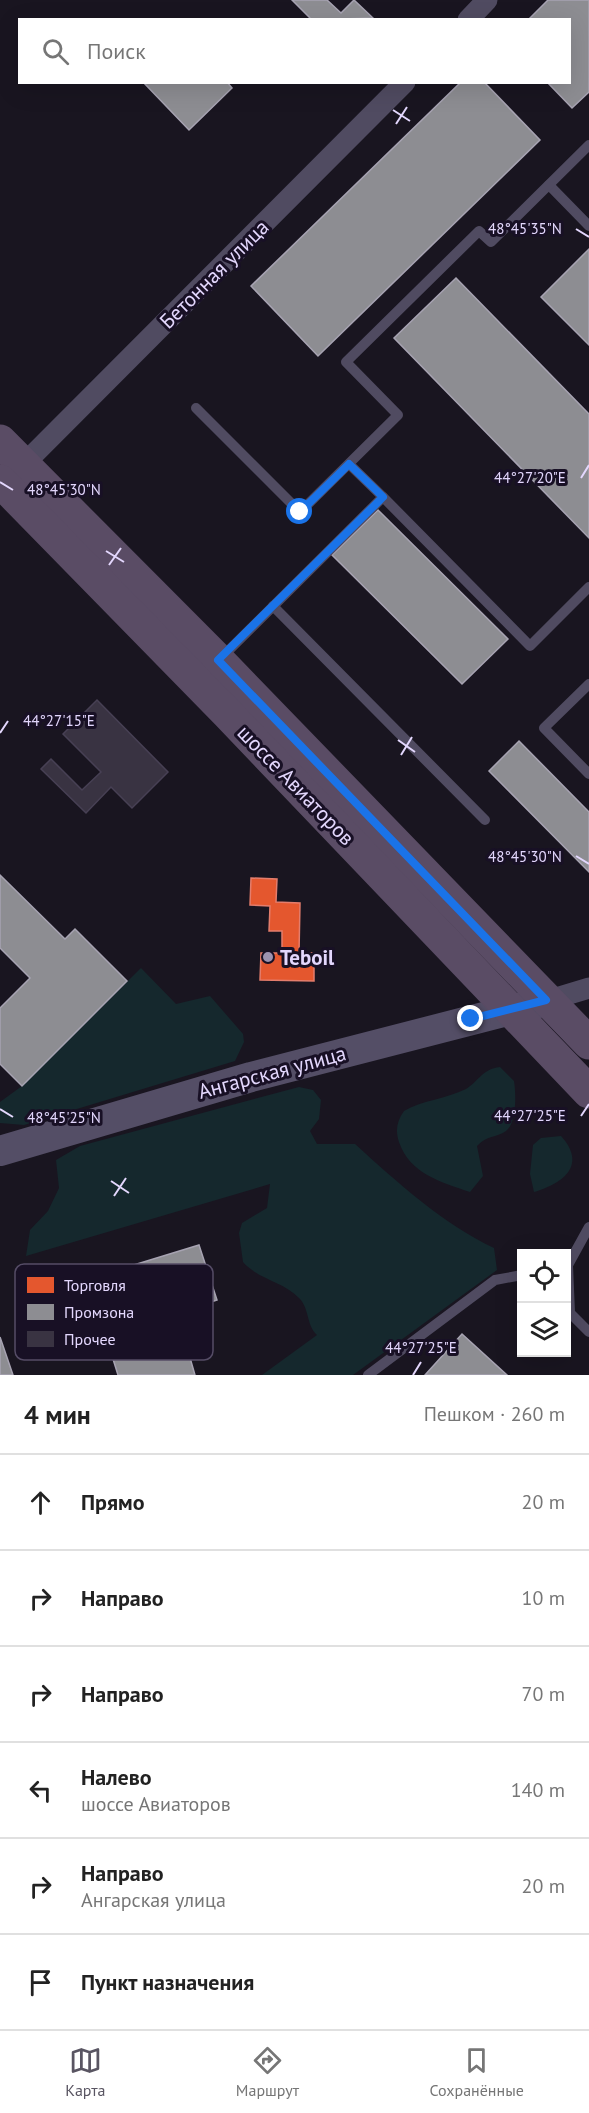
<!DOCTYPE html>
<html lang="ru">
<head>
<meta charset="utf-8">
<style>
  :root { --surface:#fff; --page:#f2f2f2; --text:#222; --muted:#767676; --line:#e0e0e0; --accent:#595562 }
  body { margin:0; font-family:"PT Sans",sans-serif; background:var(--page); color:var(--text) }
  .controls { position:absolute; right:18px; bottom:18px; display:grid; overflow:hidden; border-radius:0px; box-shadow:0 6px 24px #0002 }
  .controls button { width:54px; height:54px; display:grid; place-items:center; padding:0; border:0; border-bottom:2px solid var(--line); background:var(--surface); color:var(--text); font:30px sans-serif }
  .stop { position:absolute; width:18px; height:18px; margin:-14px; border:4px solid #1a73e8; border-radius:50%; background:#fff }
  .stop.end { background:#1a73e8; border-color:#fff; box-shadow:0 2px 6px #0008 }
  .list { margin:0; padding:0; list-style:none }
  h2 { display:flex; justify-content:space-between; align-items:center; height:78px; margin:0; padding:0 24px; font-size:26px }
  h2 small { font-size:20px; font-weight:400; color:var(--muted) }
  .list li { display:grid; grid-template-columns:39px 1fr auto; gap:18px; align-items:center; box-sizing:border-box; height:96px; padding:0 24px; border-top:2px solid var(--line) }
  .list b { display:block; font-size:22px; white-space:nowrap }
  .list p { margin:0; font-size:20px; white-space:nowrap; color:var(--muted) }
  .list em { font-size:20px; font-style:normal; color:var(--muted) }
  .icon { flex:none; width:33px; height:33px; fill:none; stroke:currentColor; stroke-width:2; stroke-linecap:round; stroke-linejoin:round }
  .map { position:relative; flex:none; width:589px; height:1375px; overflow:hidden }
  .search { position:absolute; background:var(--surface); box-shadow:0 6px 24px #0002; left:18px; right:18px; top:18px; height:66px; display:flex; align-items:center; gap:15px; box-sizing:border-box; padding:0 21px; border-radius:0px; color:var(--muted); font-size:22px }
  .sheet { height:654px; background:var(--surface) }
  nav { display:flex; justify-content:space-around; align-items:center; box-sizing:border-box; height:84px; border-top:2px solid var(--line); background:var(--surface); font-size:16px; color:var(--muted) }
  nav a { display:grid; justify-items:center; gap:3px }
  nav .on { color:var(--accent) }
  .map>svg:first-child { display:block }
  .green { fill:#15282d }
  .shops { fill:#e4572e; stroke:#e47d6c; stroke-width:1.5 }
  .industry { fill:#8d8d92; stroke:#a7a3b2; stroke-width:1.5 }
  .building { fill:#393342; stroke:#474054; stroke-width:1.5 }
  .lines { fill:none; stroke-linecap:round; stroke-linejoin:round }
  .service { stroke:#504b61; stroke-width:10 }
  .minor { stroke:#504b61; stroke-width:21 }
  .secondary { stroke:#544e66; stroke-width:30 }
  .primary { stroke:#5a4c65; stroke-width:33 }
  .route { stroke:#1a73e8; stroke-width:8 }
  .ticks { fill:none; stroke:#e3d7fd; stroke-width:2 }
  .poi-dot { fill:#9c93b0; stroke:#181025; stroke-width:2 }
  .labels { text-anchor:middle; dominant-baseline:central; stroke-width:6; stroke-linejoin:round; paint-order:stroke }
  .street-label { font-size:21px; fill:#e3d7fd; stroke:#181025 }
  .poi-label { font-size:21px; font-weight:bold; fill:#e3d7fd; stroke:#181025; text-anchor:start }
  .key { fill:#181025; stroke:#554c66; stroke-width:1.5 }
  .key-label { font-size:16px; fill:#e3d7fd }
  .ticks-label { font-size:15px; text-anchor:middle; fill:#e3d7fd; stroke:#181025; stroke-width:6; stroke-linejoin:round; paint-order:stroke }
</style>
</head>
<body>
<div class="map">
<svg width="589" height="1375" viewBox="0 0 589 1375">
  <rect width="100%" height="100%" fill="#191520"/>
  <!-- green -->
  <g class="green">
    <polygon points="141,968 176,1004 210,996 243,1034 244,1042 235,1061 24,1125 0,1123 0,1102 22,1086"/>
    <path d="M 500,1067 L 514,1081 C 516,1093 517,1123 506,1131 C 496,1138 487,1135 477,1146 L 483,1176 L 470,1192 C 441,1182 410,1174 399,1142 C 395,1130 397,1121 404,1111 C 423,1100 446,1099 466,1089 C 479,1081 482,1069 500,1067 Z"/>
    <path d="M 299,1087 L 313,1090 L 321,1100 L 319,1119 L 310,1131 L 317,1144 L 355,1144 C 398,1183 442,1223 494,1248 L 497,1270 L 353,1375 L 262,1375 L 317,1335 C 306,1325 310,1309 299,1298 C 283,1281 259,1280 243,1262 L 239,1233 L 242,1223 L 267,1208 L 270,1184 L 26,1256 L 30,1230 L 48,1211 L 59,1188 L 56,1160 L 80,1146 Z"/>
    <path d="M 561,1136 C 587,1165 564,1183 534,1192 L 530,1174 L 533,1145 L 541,1138 Z"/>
  </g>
  <!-- shops -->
  <polygon class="shops" points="251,878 277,879 276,902 300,903 299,953 314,953 314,981 260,980 261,953 282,953 282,931 269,931 270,906 250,905"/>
  <!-- industry -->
  <g class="industry">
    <polygon points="292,0 327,0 341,13 354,0 373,18 312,20"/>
    <polygon points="548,0 589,0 589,92 572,108 547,82 570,82 570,20 528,20"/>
    <polygon points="143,82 227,82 232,88 189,130"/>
    <polygon points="461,82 484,82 540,140 318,356 251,286"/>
    <polygon points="589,249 589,345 541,297"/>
    <polygon points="456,278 589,414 589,538 394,338"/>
    <polygon points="378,510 508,639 462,684 332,555"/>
    <polygon points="519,741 589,812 589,872 489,771"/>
    <polygon points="0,875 65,939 75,929 127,981 22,1086 0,1064 0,1008 30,978 0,948"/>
    <polygon points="199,1245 217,1300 180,1312 172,1301 154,1307 166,1344 186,1344 195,1375 118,1375 88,1279"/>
    <polygon points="462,1334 507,1375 425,1375"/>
    <polygon points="0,1337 13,1375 0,1375"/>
  </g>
  <!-- building -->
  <polygon class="building" points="97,700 168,772 132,808 111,787 86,813 41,769 51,759 82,790 101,772 63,734"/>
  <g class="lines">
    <!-- service -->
    <g class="service">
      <polyline points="549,185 589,226"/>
      <polyline points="196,408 300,512 398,415 346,362 479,231 491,242 589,145"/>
      <polyline points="349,464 383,497"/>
      <polyline points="273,606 485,820"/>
      <polyline points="220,659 383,497 530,646 589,587"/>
      <polyline points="589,684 544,728 589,774"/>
      <polyline points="589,1227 568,1265 570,1313 589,1332"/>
      <polyline points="368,1375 495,1280 522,1275"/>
    </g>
    <!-- minor -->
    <g class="minor">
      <polyline points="468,20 487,0"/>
      <polyline points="15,473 405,82"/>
      <polyline points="546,1001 589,988"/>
    </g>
    <!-- secondary -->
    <polyline class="secondary" points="0,1151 251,1077 546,1001"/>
    <!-- primary -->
    <g class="primary">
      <polyline points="0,441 218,660 589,1043"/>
      <polyline points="0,481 227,713 589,1092"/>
    </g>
  </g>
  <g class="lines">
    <!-- route -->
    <polyline class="route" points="300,512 349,464 383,497 218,660 546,1000 471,1019"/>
  </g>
  <!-- ticks -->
  <path class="ticks" d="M 393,110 L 410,121M 396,124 L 407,107M 576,229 L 589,237M 581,478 L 589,465M 0,482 L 13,490M 106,551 L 124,562M 109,565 L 121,548M 0,733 L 8,721M 398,740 L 415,752M 401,755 L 412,737M 576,856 L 589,864M 0,1109 L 13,1117M 581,1116 L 589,1104M 111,1181 L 129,1193M 114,1196 L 126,1178M 413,1375 L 421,1362"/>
  <!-- markers -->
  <circle class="poi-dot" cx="268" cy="957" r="6"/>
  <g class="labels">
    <!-- street labels -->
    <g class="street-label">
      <text transform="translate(214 274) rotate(-45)">Бетонная улица</text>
      <text transform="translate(296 785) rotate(46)">шоссе Авиаторов</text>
      <text transform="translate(272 1072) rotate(-15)">Ангарская улица</text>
    </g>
    <!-- poi labels -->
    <g class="poi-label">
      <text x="280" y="957">Teboil</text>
    </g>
  </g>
  <!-- legend -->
  <rect x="15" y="1264" width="198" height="96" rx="9" class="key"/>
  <rect x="27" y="1277" width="27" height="16" fill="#e4572e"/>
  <rect x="27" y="1304" width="27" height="16" fill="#8d8d92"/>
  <rect x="27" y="1331" width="27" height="16" fill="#393342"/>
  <g class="key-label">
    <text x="64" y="1291">Торговля</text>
    <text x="64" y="1318">Промзона</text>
    <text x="64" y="1345">Прочее</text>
  </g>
  <g class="ticks-label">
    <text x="525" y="234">48°45'35"N</text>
    <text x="530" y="483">44°27'20"E</text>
    <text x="64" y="495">48°45'30"N</text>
    <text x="59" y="726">44°27'15"E</text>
    <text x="525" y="862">48°45'30"N</text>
    <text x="530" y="1121">44°27'25"E</text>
    <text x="64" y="1123">48°45'25"N</text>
    <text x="421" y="1353">44°27'25"E</text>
  </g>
</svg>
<div class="controls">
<button><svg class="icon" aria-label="locate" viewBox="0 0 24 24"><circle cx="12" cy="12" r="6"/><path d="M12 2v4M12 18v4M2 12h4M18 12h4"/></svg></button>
<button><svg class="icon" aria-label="layers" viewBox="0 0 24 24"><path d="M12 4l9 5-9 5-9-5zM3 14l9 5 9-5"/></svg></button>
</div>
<div class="stop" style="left:300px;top:512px"></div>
<div class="stop end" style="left:471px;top:1019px"></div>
<div class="search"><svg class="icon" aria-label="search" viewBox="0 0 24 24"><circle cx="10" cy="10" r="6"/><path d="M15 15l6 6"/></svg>Поиск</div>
</div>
<section class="sheet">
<h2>4 мин<small>Пешком · 260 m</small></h2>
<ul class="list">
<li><svg class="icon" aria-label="ahead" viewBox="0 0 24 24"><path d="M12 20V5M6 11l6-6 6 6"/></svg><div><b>Прямо</b></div><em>20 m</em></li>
<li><svg class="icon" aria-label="right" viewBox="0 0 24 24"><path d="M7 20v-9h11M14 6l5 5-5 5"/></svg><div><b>Направо</b></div><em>10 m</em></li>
<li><svg class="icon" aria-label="right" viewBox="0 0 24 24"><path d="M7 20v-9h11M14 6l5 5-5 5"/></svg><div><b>Направо</b></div><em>70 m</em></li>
<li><svg class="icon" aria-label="left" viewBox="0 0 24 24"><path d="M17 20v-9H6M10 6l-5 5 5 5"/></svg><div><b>Налево</b><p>шоссе Авиаторов</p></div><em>140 m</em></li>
<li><svg class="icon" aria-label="right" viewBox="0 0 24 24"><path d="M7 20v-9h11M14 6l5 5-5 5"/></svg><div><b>Направо</b><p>Ангарская улица</p></div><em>20 m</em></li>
<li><svg class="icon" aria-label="arrive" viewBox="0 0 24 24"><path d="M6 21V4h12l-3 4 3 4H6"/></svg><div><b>Пункт назначения</b></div></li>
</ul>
</section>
<nav>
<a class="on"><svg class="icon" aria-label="map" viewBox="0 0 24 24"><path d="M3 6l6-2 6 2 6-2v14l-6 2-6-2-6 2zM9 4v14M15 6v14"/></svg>Карта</a>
<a><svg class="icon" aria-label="directions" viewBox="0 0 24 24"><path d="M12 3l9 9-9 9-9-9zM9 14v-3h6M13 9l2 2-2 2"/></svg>Маршрут</a>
<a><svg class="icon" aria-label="saved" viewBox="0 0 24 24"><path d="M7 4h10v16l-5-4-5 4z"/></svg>Сохранённые</a>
</nav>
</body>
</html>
